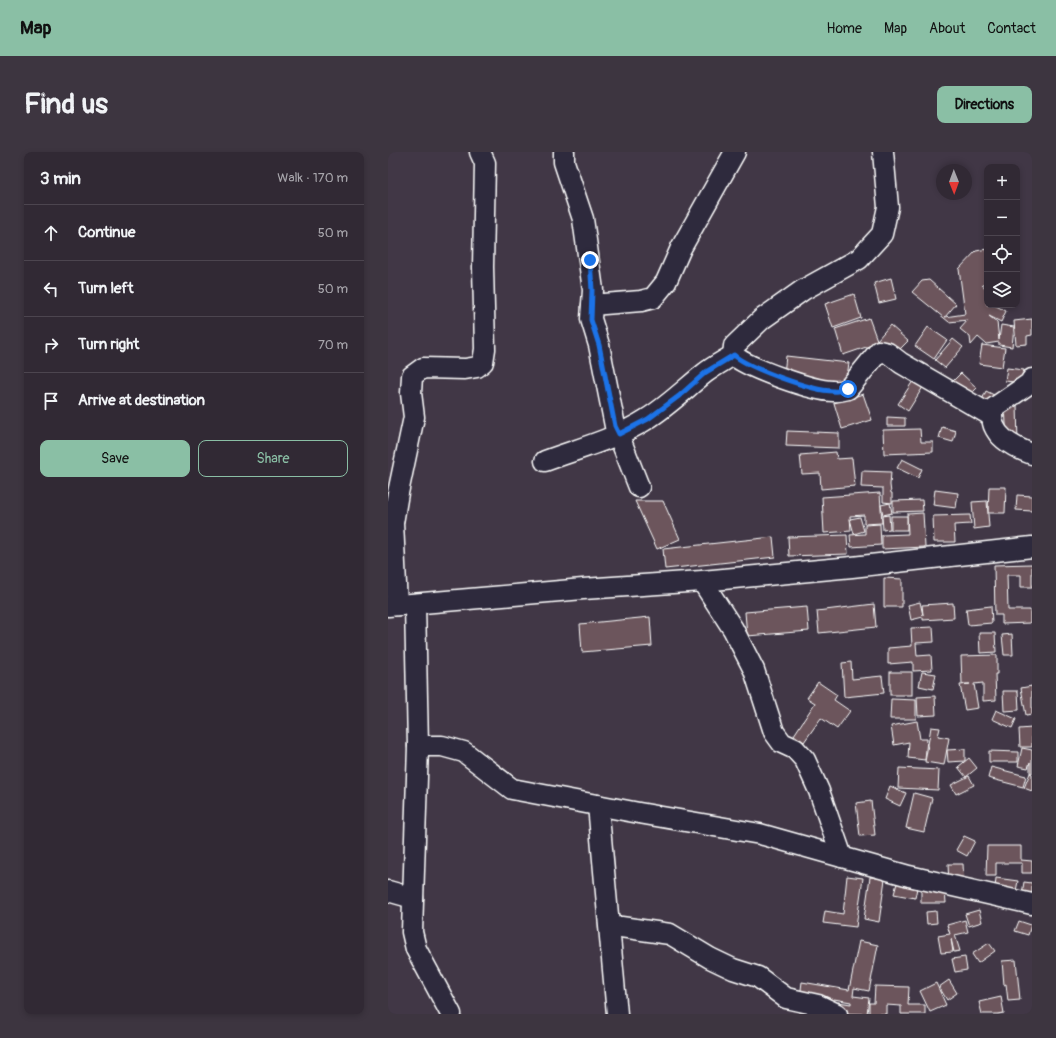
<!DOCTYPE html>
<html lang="en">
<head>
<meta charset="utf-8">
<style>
  :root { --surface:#312934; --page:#3d3540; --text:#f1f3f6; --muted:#a8a6ac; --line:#4c454f; --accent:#8abfa5 }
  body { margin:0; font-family:Pangolin,sans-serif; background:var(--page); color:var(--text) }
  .controls { position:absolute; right:12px; top:12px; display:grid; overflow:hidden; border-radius:8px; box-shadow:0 2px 6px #0003 }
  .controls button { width:36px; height:36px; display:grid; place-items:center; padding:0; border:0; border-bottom:1px solid var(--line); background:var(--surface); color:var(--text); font:20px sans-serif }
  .compass { position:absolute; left:548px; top:12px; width:36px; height:36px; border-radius:50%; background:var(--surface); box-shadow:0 2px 6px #0003; rotate:179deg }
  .stop { position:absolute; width:12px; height:12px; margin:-9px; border:3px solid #1a73e8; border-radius:50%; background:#fff }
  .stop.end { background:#1a73e8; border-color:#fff; box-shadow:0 1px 4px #0008 }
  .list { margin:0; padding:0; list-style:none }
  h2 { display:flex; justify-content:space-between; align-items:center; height:52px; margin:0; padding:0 16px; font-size:17px }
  h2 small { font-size:13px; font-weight:400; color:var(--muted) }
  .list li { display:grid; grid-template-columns:26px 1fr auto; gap:12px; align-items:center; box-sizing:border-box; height:56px; padding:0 16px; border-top:1px solid var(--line) }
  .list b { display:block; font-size:15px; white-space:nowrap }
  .list em { font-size:13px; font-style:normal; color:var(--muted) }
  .actions { display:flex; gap:8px; padding:12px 16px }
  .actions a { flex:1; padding:9px 0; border:1px solid var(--accent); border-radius:8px; text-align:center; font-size:14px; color:var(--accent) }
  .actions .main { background:var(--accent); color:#111 }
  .icon { flex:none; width:22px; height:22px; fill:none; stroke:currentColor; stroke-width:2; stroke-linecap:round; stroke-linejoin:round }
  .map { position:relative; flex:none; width:644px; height:862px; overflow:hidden; border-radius:8px }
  header { display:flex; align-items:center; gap:24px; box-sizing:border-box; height:56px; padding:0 20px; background:var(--accent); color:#111 }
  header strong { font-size:19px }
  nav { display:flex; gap:22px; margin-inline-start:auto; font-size:14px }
  .intro { display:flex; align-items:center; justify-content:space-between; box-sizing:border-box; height:96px; padding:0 24px }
  h1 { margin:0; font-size:28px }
  .button { padding:10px 18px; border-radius:8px; background:var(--accent); color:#111; font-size:14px; font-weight:700 }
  main { display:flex; gap:24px; padding:0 24px }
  aside { flex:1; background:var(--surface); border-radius:8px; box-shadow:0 2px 6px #0003 }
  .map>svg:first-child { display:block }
  .building { fill:#6c555b; stroke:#fff }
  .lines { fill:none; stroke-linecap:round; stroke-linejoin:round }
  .minor-casing { stroke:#fff; stroke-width:23 }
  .minor { stroke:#2f2a3d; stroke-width:20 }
  .route { stroke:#1a73e8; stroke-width:5 }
</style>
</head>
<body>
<header>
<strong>Map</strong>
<nav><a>Home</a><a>Map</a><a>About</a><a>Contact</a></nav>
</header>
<div class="intro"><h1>Find us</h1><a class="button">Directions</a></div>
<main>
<aside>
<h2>3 min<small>Walk · 170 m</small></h2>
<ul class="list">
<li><svg class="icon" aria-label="ahead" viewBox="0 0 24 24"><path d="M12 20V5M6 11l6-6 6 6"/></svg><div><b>Continue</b></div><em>50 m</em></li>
<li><svg class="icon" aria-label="left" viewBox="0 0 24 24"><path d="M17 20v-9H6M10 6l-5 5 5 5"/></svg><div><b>Turn left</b></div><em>50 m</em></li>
<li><svg class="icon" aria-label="right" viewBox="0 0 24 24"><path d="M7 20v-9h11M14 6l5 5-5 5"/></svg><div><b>Turn right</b></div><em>70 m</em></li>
<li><svg class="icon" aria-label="arrive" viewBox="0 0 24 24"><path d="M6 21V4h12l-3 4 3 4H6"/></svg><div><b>Arrive at destination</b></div></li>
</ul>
<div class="actions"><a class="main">Save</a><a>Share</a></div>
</aside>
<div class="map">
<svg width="644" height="862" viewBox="0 0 644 862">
  <rect width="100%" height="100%" fill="#413746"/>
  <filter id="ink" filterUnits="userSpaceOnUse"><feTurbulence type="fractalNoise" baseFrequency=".025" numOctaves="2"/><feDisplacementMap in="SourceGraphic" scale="8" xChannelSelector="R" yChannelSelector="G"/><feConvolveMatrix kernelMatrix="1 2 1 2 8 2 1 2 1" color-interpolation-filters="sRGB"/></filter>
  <g filter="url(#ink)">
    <!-- building -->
    <g class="building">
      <polygon points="599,97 599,132 594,133 599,137 599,153 606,153 618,159 613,170 601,164 609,170 611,188 613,173 626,175 624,195 611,193 611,190 598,192 590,185 583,193 582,185 572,177 580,168 561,170 524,140 534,129 541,128 568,152 557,165 577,162 571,117 588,99"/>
      <polygon points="503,126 508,147 491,151 486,131"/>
      <polygon points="466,142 473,166 445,176 437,152"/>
      <polygon points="481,166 489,188 502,173 520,189 505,204 489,189 490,191 455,203 447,177"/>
      <polygon points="644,167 644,183 639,184 639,192 628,193 626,169"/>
      <polygon points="540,175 559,188 546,207 527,194"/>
      <polygon points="565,187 575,195 557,216 547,208"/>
      <polygon points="594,193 617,196 614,215 591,212"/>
      <polygon points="398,204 461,211 457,239 395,231"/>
      <polygon points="619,216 636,218 634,231 617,229"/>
      <polygon points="573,221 589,236 571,254 555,239"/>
      <polygon points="525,229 535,235 520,259 510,252"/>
      <polygon points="598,239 610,245 592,252"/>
      <polygon points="475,242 484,268 454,277 446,251"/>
      <polygon points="617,252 629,252 630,292 619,293"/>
      <polygon points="499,265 517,266 517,274 499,274"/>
      <polygon points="554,275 568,279 565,290 551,286"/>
      <polygon points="532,277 533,290 545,290 545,300 496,302 495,278"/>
      <polygon points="399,279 451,281 451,296 398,294"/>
      <polygon points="448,300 449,307 464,306 467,334 433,337 432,321 414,322 412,303"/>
      <polygon points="514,307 534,317 530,326 509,316"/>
      <polygon points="474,319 503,320 502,333 503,341 504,341 504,351 495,350 495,336 473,335"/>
      <polygon points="601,335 618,335 617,361 600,361"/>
      <polygon points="547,338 570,341 568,356 545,353"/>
      <polygon points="492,341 494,371 476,372 476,363 462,364 463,379 436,381 434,345"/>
      <polygon points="629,343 644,344 644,359 628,358"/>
      <polygon points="534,348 535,359 505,360 505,349"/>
      <polygon points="247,349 275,349 292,387 269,397"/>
      <polygon points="599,349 601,375 586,377 584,350"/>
      <polygon points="502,351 504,361 495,363 493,353"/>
      <polygon points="535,361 537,395 494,397 494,383 520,382 519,362"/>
      <polygon points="501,363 502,377 495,378 494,364"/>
      <polygon points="582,363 583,372 566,373 567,390 546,390 545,364"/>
      <rect x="503" y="364" width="16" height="14"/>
      <polygon points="472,365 476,379 466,382 462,367"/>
      <polygon points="492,372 493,393 463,395 462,383 477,382 477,373"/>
      <polygon points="459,383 460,402 401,404 400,385"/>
      <polygon points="385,385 387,405 277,417 275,397"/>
      <polygon points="644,412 644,435 633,435 633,423 619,423 620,458 642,458 642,471 614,472 614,463 607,463 606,413"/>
      <polygon points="496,426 514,427 514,455 496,455"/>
      <polygon points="532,450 535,463 534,453 565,451 566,466 535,468 535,465 523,468 520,453"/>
      <polygon points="486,452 488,475 431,481 429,459"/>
      <polygon points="603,454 604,471 580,473 578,457"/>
      <polygon points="419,455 421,479 359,484 357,460"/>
      <polygon points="262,465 264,494 194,500 192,472"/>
      <polygon points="545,475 546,490 528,491 529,504 543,503 544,518 525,519 525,510 500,512 500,496 524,494 523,476"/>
      <polygon points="591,481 607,481 608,500 592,501"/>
      <polygon points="624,482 625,503 616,503 614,483"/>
      <polygon points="609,503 609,522 607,522 608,548 595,549 595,531 586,532 590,556 577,558 572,533 582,532 574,532 573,504"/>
      <polygon points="463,510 464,527 494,524 496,541 456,545 454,511"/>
      <rect x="502" y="520" width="22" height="23"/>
      <polygon points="534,520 548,522 545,537 531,534"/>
      <polygon points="430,530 449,543 446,548 462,559 449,577 433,566 416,590 406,583 427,551 419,546"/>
      <polygon points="644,534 644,562 638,563 633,536"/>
      <polygon points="615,539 630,539 631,558 616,559"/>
      <polygon points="547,544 548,563 530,564 529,545"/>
      <polygon points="503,547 528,548 528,567 502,567"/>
      <polygon points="608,558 628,567 624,576 604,567"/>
      <polygon points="529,569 532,587 539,587 537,608 520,606 521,590 506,593 503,574"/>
      <polygon points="543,575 552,576 550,584 561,586 556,613 537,610"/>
      <polygon points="644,576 644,595 632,595 631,577"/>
      <polygon points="634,596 644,598 644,621 642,621 642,610 640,616 630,614"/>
      <polygon points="577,597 577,609 560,610 559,598"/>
      <polygon points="601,599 630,600 630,610 601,610"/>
      <polygon points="581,606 589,616 578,625 570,615"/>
      <polygon points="603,615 638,624 635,635 600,626"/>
      <polygon points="511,616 551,618 550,638 510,636"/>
      <polygon points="642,621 644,622 644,639 636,636"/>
      <polygon points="581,624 586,633 568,642 563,633"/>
      <polygon points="502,634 518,641 512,654 497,647"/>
      <polygon points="526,641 544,646 536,680 518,676"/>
      <polygon points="483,649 487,683 472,684 468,651"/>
      <polygon points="576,684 587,689 579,704 568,698"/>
      <polygon points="599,694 633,694 633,708 644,709 644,721 634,721 634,711 608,711 608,724 598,724"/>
      <polygon points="560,712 575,712 576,732 561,732"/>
      <polygon points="459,724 475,726 468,775 435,771 437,759 455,762"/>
      <polygon points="482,725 497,727 491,770 476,767"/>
      <polygon points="608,726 630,729 628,739 607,736"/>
      <polygon points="636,730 644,731 644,744 634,742"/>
      <polygon points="509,731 529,736 527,746 506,742"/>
      <polygon points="533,738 557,738 558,751 533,751"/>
      <polygon points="591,758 594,770 581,774 577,762"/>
      <polygon points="548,759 549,771 539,772 538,760"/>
      <polygon points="577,768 580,780 567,783 572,799 566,800 563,787 565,800 553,801 550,784 562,782 559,773"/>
      <polygon points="631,769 643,773 640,783 627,779"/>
      <polygon points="471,789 490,793 481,839 466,836 465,844 481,846 479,862 448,861 450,850 463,852 463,850 446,847 445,851 412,845 414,830 461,838"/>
      <polygon points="601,791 607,799 590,811 584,802"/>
      <polygon points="577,805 579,818 567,820 564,807"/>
      <polygon points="628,808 632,848 620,849 618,832 616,833 614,809"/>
      <polygon points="561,828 569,841 559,848 551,835"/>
      <polygon points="548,831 558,853 542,860 532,839"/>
      <polygon points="487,834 521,835 520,853 537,853 537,862 513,862 513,854 498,853 498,862 481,862 481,851 486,851"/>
      <polygon points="613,845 616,861 610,862 594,862 591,850"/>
    </g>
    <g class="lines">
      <!-- minor casing -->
      <g class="minor-casing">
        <g id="minor">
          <polyline points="176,0 176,10 195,67 205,138 203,167 211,193 227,274 251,335"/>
          <path d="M 495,0 L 500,55 L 494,82 L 471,107 L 415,138 L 374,167 L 346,194 L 345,203 C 360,216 425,239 445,239 C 450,240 456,238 460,237 L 491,199 L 500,201 L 513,211 L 604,264"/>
          <polyline points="204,153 253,149 265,146 278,130 293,96 347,0"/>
          <path d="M 644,227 L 642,231 L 603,258 C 604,263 604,270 606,274 C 612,289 630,297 644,302"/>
          <path d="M 157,309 C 192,296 228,287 259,267 C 280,254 298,236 317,221 C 326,214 336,209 345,203"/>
          <polyline points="314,429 345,477 366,518 386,580 394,591 407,597 417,608 431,639 454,705"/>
          <polyline points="27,452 30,594 24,780 28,797 63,862"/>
          <polyline points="9,453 5,371 10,341 26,265 23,241 24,224 35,216 77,217 89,215 95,210 97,197 95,115 97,11 92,0"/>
          <polyline points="0,454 195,437 314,429 464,415 644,395"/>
          <polyline points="30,594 54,594 76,600 124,637 251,661 372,682 521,724 644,752"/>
          <polyline points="210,653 229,862"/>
          <polyline points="0,739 25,746"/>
          <polyline points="222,777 233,775 282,782 322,806 345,817 370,825 398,846 430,853 449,862"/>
        </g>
      </g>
      <!-- minor -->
      <use href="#minor" class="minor"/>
    </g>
  </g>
  <g class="lines" filter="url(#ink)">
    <!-- route -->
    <path class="route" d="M 202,108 L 204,138 L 203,168 L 211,193 L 227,274 L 231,282 L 260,267 L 291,244 L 318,220 L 346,203 C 360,216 425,239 445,239 C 450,240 456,238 460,237"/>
  </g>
</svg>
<div class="controls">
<button>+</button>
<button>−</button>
<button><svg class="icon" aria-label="locate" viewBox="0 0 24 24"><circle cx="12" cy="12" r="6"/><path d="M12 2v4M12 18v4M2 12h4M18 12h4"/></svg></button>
<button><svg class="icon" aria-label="layers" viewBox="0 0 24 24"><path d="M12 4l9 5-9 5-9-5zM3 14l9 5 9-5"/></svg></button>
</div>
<svg class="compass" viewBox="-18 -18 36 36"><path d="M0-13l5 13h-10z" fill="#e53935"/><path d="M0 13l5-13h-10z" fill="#a8a6ac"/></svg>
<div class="stop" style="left:460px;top:237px"></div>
<div class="stop end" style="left:202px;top:108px"></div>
</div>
</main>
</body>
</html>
